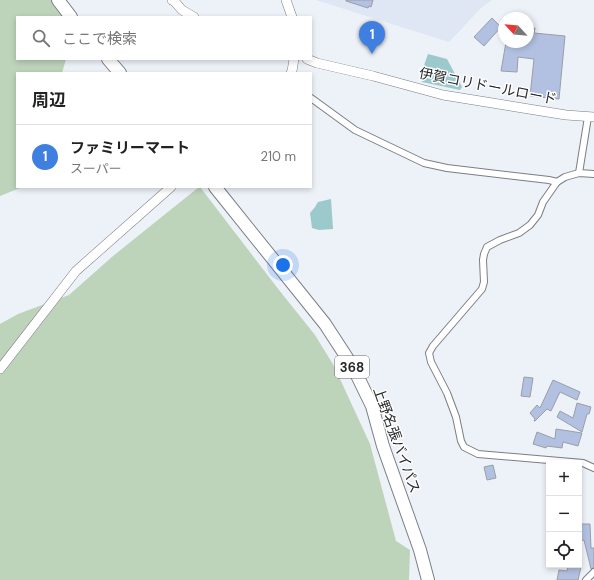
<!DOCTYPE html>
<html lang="ja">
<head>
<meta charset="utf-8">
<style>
  :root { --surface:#fff; --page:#f6f6f6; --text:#222; --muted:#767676; --line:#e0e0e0; --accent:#1f5aab }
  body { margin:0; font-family:"DM Sans","Noto Sans JP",sans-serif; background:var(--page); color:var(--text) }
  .controls { position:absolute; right:12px; bottom:12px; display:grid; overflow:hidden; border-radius:0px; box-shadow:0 2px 6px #0003 }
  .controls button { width:36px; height:36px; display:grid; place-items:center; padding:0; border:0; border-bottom:1px solid var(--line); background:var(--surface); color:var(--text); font:20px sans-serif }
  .compass { position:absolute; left:498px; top:12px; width:36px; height:36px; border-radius:50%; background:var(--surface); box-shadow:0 2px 6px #0003; rotate:296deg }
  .you { position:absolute; left:283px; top:265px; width:14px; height:14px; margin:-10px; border:3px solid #fff; border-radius:50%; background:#1a73e8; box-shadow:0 0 0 6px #1a73e833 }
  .badge { display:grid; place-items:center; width:26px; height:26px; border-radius:50%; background:var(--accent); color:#fff; font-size:13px; font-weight:700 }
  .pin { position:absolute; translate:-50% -33px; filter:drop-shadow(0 1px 2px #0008) }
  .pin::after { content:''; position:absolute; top:21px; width:14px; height:12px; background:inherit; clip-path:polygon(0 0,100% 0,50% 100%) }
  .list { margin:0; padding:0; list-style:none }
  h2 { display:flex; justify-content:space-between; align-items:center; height:52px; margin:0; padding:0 16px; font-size:17px }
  h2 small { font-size:13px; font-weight:400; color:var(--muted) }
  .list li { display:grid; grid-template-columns:26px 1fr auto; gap:12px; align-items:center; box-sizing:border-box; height:64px; padding:0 16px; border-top:1px solid var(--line) }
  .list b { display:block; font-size:15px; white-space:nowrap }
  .list p { margin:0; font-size:13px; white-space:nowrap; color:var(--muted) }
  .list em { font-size:13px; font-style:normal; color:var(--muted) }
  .icon { flex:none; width:22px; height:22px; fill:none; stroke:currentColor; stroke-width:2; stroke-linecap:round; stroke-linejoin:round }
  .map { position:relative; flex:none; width:594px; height:580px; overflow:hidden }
  .search { position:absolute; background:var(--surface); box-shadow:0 2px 6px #0003; left:16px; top:16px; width:296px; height:44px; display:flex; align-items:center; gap:10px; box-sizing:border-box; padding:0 14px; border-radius:0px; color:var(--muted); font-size:15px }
  .panel { position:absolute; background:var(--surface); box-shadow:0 2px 6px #0003; left:16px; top:72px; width:296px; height:116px; border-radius:0px }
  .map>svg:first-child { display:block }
  .built { fill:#dfe6f4 }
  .green { fill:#bdd3ba }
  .water { fill:#9bc9cc }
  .building { fill:#b2c1e1; stroke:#9b9ea5 }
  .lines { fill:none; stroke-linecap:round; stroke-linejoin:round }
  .street-casing { stroke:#7b7e85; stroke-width:8 }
  .secondary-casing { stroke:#7b7e85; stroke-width:10 }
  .highway-casing { stroke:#7b7e85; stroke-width:14 }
  .street { stroke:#fff; stroke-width:6 }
  .secondary { stroke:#fff; stroke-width:9 }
  .highway { stroke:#fff; stroke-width:12 }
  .labels { text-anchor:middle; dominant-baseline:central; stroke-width:3; stroke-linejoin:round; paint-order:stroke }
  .shield { fill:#fefefe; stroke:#68686a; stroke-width:1 }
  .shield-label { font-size:13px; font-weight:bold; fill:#27282b }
  .street-label { font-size:14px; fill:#27282b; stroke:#fefefe }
</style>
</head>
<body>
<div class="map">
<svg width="594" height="580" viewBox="0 0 594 580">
  <rect width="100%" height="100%" fill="#edf1f8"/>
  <!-- built -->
  <polygon class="built" points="316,0 492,0 481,8 449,42"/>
  <!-- green -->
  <g class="green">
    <polygon points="0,0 60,0 64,17 17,17 17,59 66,59 62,73 17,73 17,187 20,187 20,188 0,196"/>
    <polygon points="199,187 200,187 279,290 315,335 334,366 370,444 396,541 410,550 409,580 0,580 0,324 18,314 69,295 113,256"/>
  </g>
  <!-- water -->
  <g class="water">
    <polygon points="428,54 447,59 462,87 460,90 422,82 420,77"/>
    <polygon points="331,199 333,229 319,230 312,228 310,213 315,207 318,202"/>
  </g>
  <!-- building -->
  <g class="building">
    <polygon points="346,0 373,0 371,7 369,6 368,8 346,1"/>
    <polygon points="492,18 501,27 484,46 474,37"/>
    <polygon points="528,28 535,28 534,33 565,36 559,99 530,96 534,59 518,57 517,72 501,71 506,42 528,42"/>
    <polygon points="524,377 533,378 530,397 521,396"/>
    <polygon points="553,380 580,392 577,400 560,392 551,411 547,409 535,421 534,421 535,419 530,413 537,405 540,408"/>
    <polygon points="577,403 591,407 589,414 587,414 582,432 557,417 560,411 573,418"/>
    <polygon points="556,429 582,433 578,446 563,442 562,448 547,446 546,448 533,444 537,432 555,439 555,438"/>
    <polygon points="493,465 496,478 487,480 484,467"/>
    <polygon points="579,524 590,524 591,548 594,548 594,568 591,569 584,540 580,541"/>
    <polygon points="568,565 574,565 581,567 578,580 557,580 559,570 567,571"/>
  </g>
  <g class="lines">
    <!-- street casing -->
    <g class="street-casing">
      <g id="street">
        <polyline points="311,98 355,130 424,163 447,168 549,180 557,182"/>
        <polyline points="579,173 588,117"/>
        <polyline points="594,174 579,173 565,177 557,182 543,202 538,215 530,225 519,233 500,240 487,247 484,254 483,260 484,282 482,289 433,346 429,353 431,362 447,393 456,417 461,441 464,447 478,454 583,463 594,468"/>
        <polyline points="586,580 594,572"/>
      </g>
    </g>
    <!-- secondary casing -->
    <g class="secondary-casing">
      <g id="secondary">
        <polyline points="172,0 175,2 182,10 194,17"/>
        <polyline points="286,0 292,17"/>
        <polyline points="307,59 317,63 373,76 443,95 566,115 594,117"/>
        <polyline points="291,73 292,71 294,59"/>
        <polyline points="0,369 76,271 171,187"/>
      </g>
    </g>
    <!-- highway casing -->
    <g class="highway-casing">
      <g id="highway">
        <polyline points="58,0 71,17"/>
        <polyline points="108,59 120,73"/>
        <polyline points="215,187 325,324 353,367 372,406 383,446 420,550 428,580"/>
      </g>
    </g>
    <!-- street -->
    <use href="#street" class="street"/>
    <!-- secondary -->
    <use href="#secondary" class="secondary"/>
    <!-- highway -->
    <use href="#highway" class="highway"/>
  </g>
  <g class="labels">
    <!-- shield labels -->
    <rect class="shield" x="335" y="356" width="34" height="22" rx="3"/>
    <g class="shield-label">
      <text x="352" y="367">368</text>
    </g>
    <!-- street labels -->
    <g class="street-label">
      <text transform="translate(488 86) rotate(11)">伊賀コリドールロード</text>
      <text transform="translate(397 440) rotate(70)">上野名張バイパス</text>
    </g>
  </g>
</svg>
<div class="controls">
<button>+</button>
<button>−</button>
<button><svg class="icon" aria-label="locate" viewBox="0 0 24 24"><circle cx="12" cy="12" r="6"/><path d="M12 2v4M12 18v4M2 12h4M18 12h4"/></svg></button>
</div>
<svg class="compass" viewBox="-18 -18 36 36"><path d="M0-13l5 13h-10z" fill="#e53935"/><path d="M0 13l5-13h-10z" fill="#767676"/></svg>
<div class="you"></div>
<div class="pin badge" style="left:372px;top:54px;background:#3f7fe0">1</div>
<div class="search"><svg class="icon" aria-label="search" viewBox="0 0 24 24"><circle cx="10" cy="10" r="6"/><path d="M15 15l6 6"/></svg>ここで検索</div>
<section class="panel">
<h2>周辺<small></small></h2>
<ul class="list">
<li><span class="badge" style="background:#3f7fe0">1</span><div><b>ファミリーマート</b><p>スーパー</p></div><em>210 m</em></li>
</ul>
</section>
</div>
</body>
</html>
